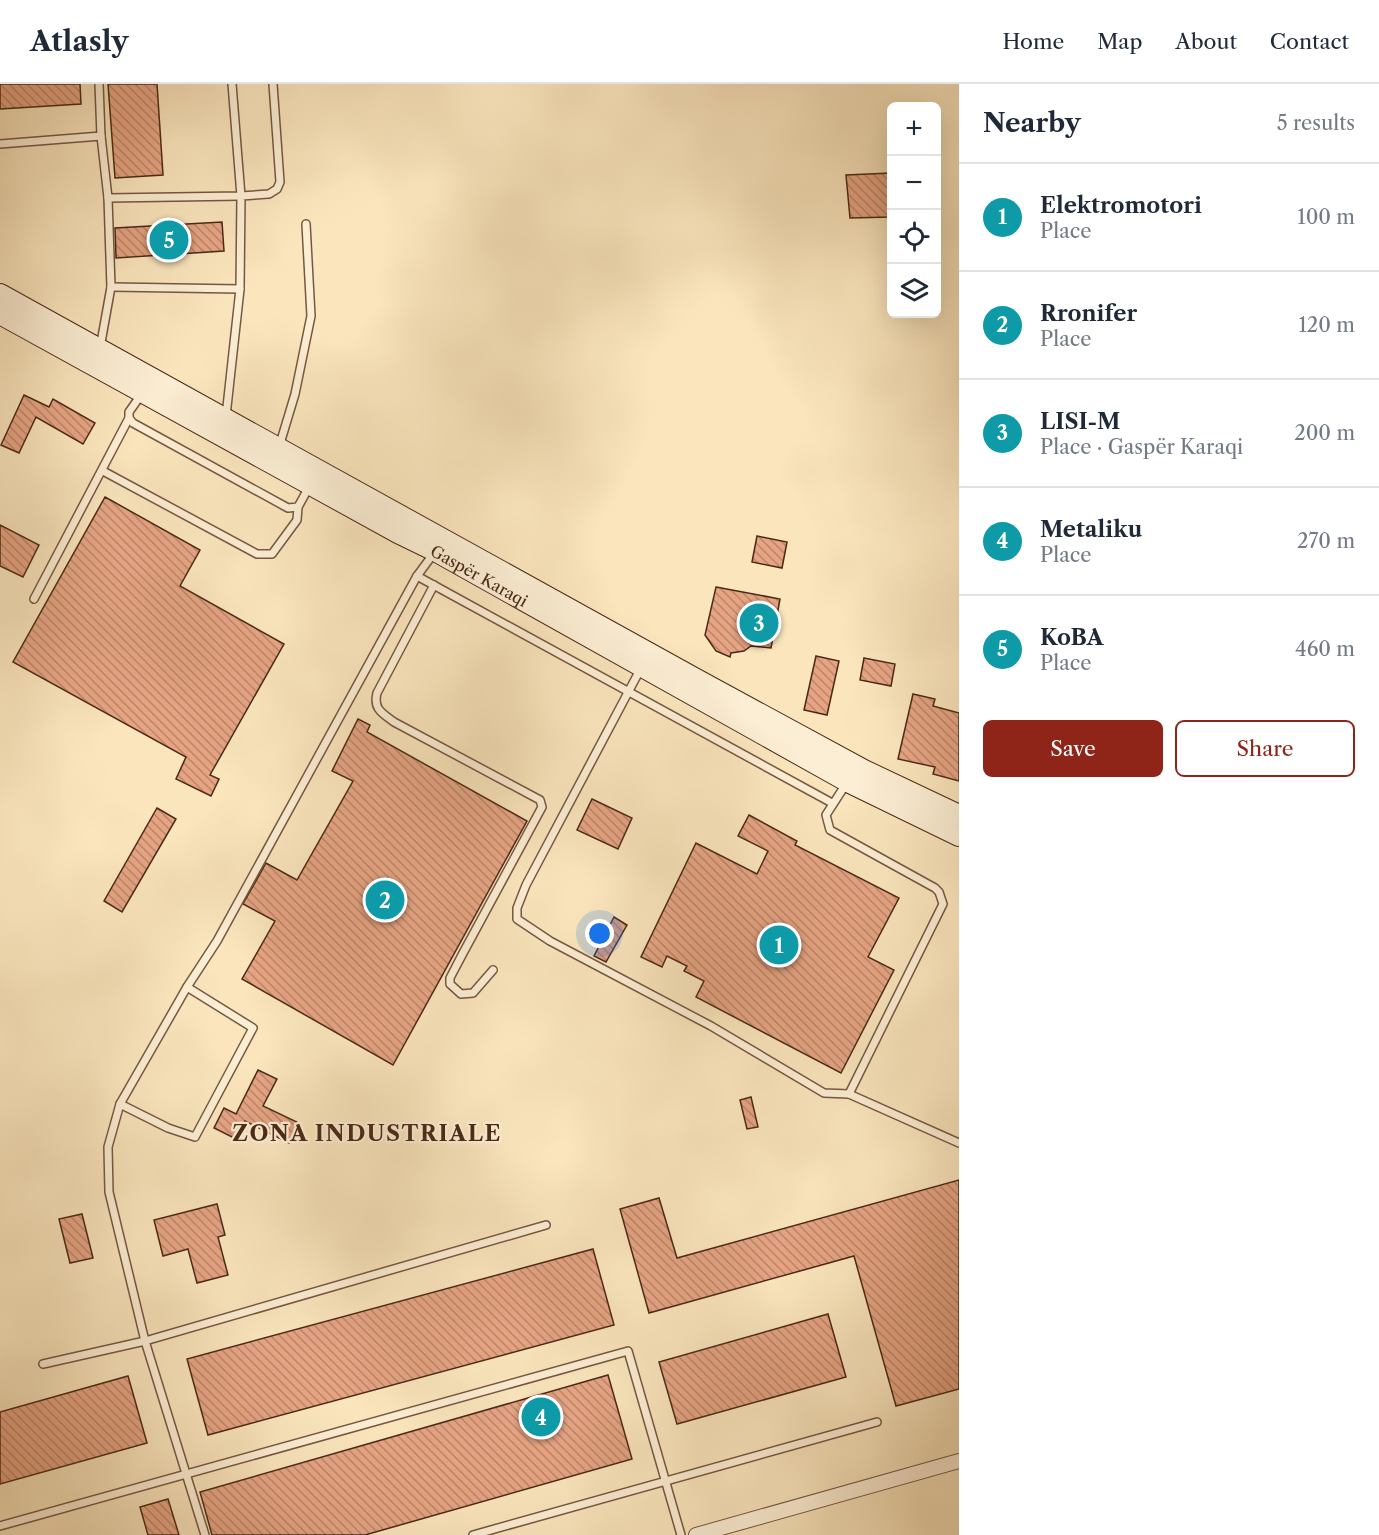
<!DOCTYPE html>
<html lang="en">
<head>
<meta charset="utf-8">
<style>
  :root { --surface:#fff; --page:#f2f2f3; --text:#1f2937; --muted:#747a83; --line:#e0e1e3; --accent:#8f2418 }
  body { margin:0; font-family:"Libre Caslon Text",serif; background:var(--page); color:var(--text) }
  .controls { position:absolute; right:18px; top:18px; display:grid; overflow:hidden; border-radius:9px; box-shadow:0 6px 24px #0002 }
  .controls button { width:54px; height:54px; display:grid; place-items:center; padding:0; border:0; border-bottom:2px solid var(--line); background:var(--surface); color:var(--text); font:30px sans-serif }
  .you { position:absolute; left:600px; top:850px; width:21px; height:21px; margin:-15px; border:4px solid #fff; border-radius:50%; background:#1a73e8; box-shadow:0 0 0 9px #1a73e833 }
  .badge { display:grid; place-items:center; width:39px; height:39px; border-radius:50%; background:var(--accent); color:#fff; font-size:20px; font-weight:700 }
  .pin { position:absolute; translate:-50% -50%; border:3px solid #fff; box-shadow:0 2px 6px #0006 }
  .list { margin:0; padding:0; list-style:none }
  h2 { display:flex; justify-content:space-between; align-items:center; height:78px; margin:0; padding:0 24px; font-size:26px }
  h2 small { font-size:20px; font-weight:400; color:var(--muted) }
  .list li { display:grid; grid-template-columns:39px 1fr auto; gap:18px; align-items:center; box-sizing:border-box; height:108px; padding:0 24px; border-top:2px solid var(--line) }
  .list b { display:block; font-size:22px; white-space:nowrap }
  .list p { margin:0; font-size:20px; white-space:nowrap; color:var(--muted) }
  .list em { font-size:20px; font-style:normal; color:var(--muted) }
  .actions { display:flex; gap:12px; padding:18px 24px }
  .actions a { flex:1; padding:14px 0; border:2px solid var(--accent); border-radius:9px; text-align:center; font-size:21px; color:var(--accent) }
  .actions .main { background:var(--accent); color:#fff }
  .icon { flex:none; width:33px; height:33px; fill:none; stroke:currentColor; stroke-width:2; stroke-linecap:round; stroke-linejoin:round }
  .map { position:relative; flex:none; width:959px; height:1451px; overflow:hidden }
  header { display:flex; align-items:center; gap:36px; box-sizing:border-box; height:84px; padding:0 30px; background:var(--surface); border-bottom:2px solid var(--line) }
  header strong { font-size:28px }
  nav { display:flex; gap:33px; margin-inline-start:auto; font-size:21px }
  main { display:flex }
  aside { flex:1; background:var(--surface) }
  .map>svg:first-child { display:block }
  .building { fill:url(#building-back-hatch); stroke:#4a2917; stroke-width:1.5 }
  .lines { fill:none; stroke-linecap:round; stroke-linejoin:round }
  .lane-casing { stroke:#765840; stroke-width:10 }
  .street-casing { stroke:#765840; stroke-width:16 }
  .secondary-casing { stroke:#4a2917; stroke-width:22 }
  .lane { stroke:#fceed4; stroke-width:7 }
  .street { stroke:#fceed4; stroke-width:14 }
  .secondary { stroke:#fceed4; stroke-width:20 }
  .labels { text-anchor:middle; dominant-baseline:central; stroke-width:4.5; stroke-linejoin:round; paint-order:stroke }
  .street-label { font-size:16px; fill:#4a2917; stroke:#fceed4 }
  .district-label { font-size:22px; font-weight:bold; letter-spacing:1.5px; fill:#4a2917; stroke:#fceed4 }
</style>
</head>
<body>
<header>
<strong>Atlasly</strong>
<nav><a>Home</a><a>Map</a><a>About</a><a>Contact</a></nav>
</header>
<main>
<div class="map">
<svg width="959" height="1451" viewBox="0 0 959 1451">
  <defs>
    <pattern id="building-back-hatch" width="6" height="6" patternUnits="userSpaceOnUse" patternTransform="scale(1.5)"><rect width="6" height="6" fill="#e6a483"/><path d="M-1 5l2 2M0 0l6 6M5-1l2 2" fill="none" stroke="#bc866a"/></pattern>
  </defs>
  <rect width="100%" height="100%" fill="#fae5bd"/>
  <filter id="stains"><feTurbulence type="fractalNoise" baseFrequency=".00333" numOctaves="4"/><feColorMatrix values="0 0 0 0 .2 0 0 0 0 .09 0 0 0 0 .02 0 0 0 .5 -.17"/></filter>
  <radialGradient id="worn" r=".72"><stop offset=".6" stop-color="#630" stop-opacity="0"/><stop offset="1" stop-color="#630" stop-opacity=".3"/></radialGradient>
  <!-- building -->
  <g class="building">
    <polygon points="0,0 80,0 81,20 0,25"/>
    <polygon points="108,0 157,0 163,91 115,94"/>
    <polygon points="891,89 891,133 850,134 846,91"/>
    <polygon points="222,138 224,167 116,174 115,144"/>
    <polygon points="24,311 49,323 53,315 95,339 83,360 36,333 19,369 1,361"/>
    <polygon points="105,413 200,466 180,502 284,560 210,691 219,695 211,712 176,695 186,673 13,578"/>
    <polygon points="0,441 39,461 23,493 0,482"/>
    <polygon points="757,452 787,458 782,484 752,478"/>
    <polygon points="716,503 780,515 771,564 751,562 744,567 731,569 730,573 716,567 705,551"/>
    <polygon points="816,572 839,577 827,631 804,626"/>
    <polygon points="864,574 895,580 891,602 860,596"/>
    <polygon points="913,610 935,615 933,622 959,629 959,697 933,690 935,683 898,675"/>
    <polygon points="358,635 370,641 367,648 527,737 393,981 242,895 275,837 243,820 266,779 297,796 353,697 332,687"/>
    <polygon points="592,715 632,734 618,765 577,746"/>
    <polygon points="157,724 176,735 122,828 104,817"/>
    <polygon points="749,731 797,757 795,761 899,814 868,873 894,886 841,989 696,913 704,897 684,887 687,882 667,872 662,883 641,873 696,759 757,790 768,767 738,752"/>
    <polygon points="614,833 627,841 606,878 594,872"/>
    <polygon points="258,986 277,995 263,1022 299,1039 289,1059 245,1037 236,1055 214,1044 224,1024 236,1030"/>
    <polygon points="751,1013 758,1043 747,1045 740,1016"/>
    <polygon points="959,1096 959,1305 896,1322 854,1172 649,1229 620,1125 659,1114 677,1174"/>
    <polygon points="217,1120 225,1151 218,1153 228,1191 197,1199 188,1165 163,1172 154,1136"/>
    <polygon points="82,1130 93,1174 70,1179 59,1135"/>
    <polygon points="593,1165 614,1241 208,1351 187,1275"/>
    <polygon points="828,1230 846,1293 677,1340 659,1278"/>
    <polygon points="608,1291 632,1375 365,1451 212,1451 200,1408"/>
    <polygon points="128,1292 147,1359 0,1400 0,1328"/>
    <polygon points="168,1415 179,1451 148,1451 140,1423"/>
  </g>
  <g class="lines">
    <!-- lane casing -->
    <g class="lane-casing">
      <g id="lane">
        <polyline points="0,60 101,52 99,0"/>
        <polyline points="108,114 241,112 232,0"/>
        <polyline points="111,203 240,205"/>
        <polyline points="100,264 111,203 108,114 101,52"/>
        <polyline points="141,311 129,328 129,334 133,339 288,424 298,423 309,403"/>
        <polyline points="226,332 240,205 241,112 269,110 277,105 280,98 273,0"/>
        <polyline points="279,363 295,310 311,232 306,140"/>
        <polyline points="103,387 257,470 272,470 297,436 298,423"/>
        <polyline points="417,492 832,719"/>
        <path d="M 434,501 L 377,609 C 373,625 382,629 394,638 L 540,716 L 542,723 L 462,871 L 450,894 L 450,900 L 461,910 L 473,909 L 493,886"/>
        <polyline points="34,515 129,334"/>
        <polyline points="641,584 526,801 517,824 517,835 550,857 711,942 824,1009 849,1010 959,1059"/>
        <polyline points="846,700 826,731 830,746 935,804 939,808 943,820 849,1010"/>
        <polyline points="120,1020 168,1044 195,1053 253,944 187,903"/>
        <polyline points="43,1280 145,1257 546,1141"/>
        <polyline points="0,1442 628,1267 681,1451"/>
        <polyline points="205,1451 145,1257 109,1108 108,1063 120,1020 187,903 217,857 417,492 434,469"/>
        <polyline points="473,1451 877,1338"/>
      </g>
    </g>
    <!-- street casing -->
    <g class="street-casing">
      <polyline id="street" points="696,1451 959,1377"/>
    </g>
    <!-- secondary casing -->
    <g class="secondary-casing">
      <g id="secondary">
        <polyline points="0,210 698,596 864,686 959,731"/>
        <path id="s1" d="M 0,230 L 398,449 L 435,467 L 848,698 L 959,752"/>
      </g>
    </g>
    <!-- lane -->
    <use href="#lane" class="lane"/>
    <!-- street -->
    <use href="#street" class="street"/>
    <!-- secondary -->
    <use href="#secondary" class="secondary"/>
  </g>
  <g class="labels">
    <!-- street labels -->
    <g class="street-label">
      <text stroke="none"><textPath href="#s1" startOffset="546">Gaspër Karaqi</textPath></text>
    </g>
    <!-- district labels -->
    <g class="district-label">
      <text x="367" y="1049">ZONA INDUSTRIALE</text>
    </g>
  </g>
  <rect width="100%" height="100%" filter="url(#stains)"/>
  <rect width="100%" height="100%" fill="url(#worn)"/>
</svg>
<div class="controls">
<button>+</button>
<button>−</button>
<button><svg class="icon" aria-label="locate" viewBox="0 0 24 24"><circle cx="12" cy="12" r="6"/><path d="M12 2v4M12 18v4M2 12h4M18 12h4"/></svg></button>
<button><svg class="icon" aria-label="layers" viewBox="0 0 24 24"><path d="M12 4l9 5-9 5-9-5zM3 14l9 5 9-5"/></svg></button>
</div>
<div class="you"></div>
<div class="pin badge" style="left:779px;top:861px;background:#0f9aa8">1</div>
<div class="pin badge" style="left:385px;top:816px;background:#0f9aa8">2</div>
<div class="pin badge" style="left:759px;top:539px;background:#0f9aa8">3</div>
<div class="pin badge" style="left:541px;top:1333px;background:#0f9aa8">4</div>
<div class="pin badge" style="left:169px;top:156px;background:#0f9aa8">5</div>
</div>
<aside>
<h2>Nearby<small>5 results</small></h2>
<ul class="list">
<li><span class="badge" style="background:#0f9aa8">1</span><div><b>Elektromotori</b><p>Place</p></div><em>100 m</em></li>
<li><span class="badge" style="background:#0f9aa8">2</span><div><b>Rronifer</b><p>Place</p></div><em>120 m</em></li>
<li><span class="badge" style="background:#0f9aa8">3</span><div><b>LISI-M</b><p>Place · Gaspër Karaqi</p></div><em>200 m</em></li>
<li><span class="badge" style="background:#0f9aa8">4</span><div><b>Metaliku</b><p>Place</p></div><em>270 m</em></li>
<li><span class="badge" style="background:#0f9aa8">5</span><div><b>KoBA</b><p>Place</p></div><em>460 m</em></li>
</ul>
<div class="actions"><a class="main">Save</a><a>Share</a></div>
</aside>
</main>
</body>
</html>
